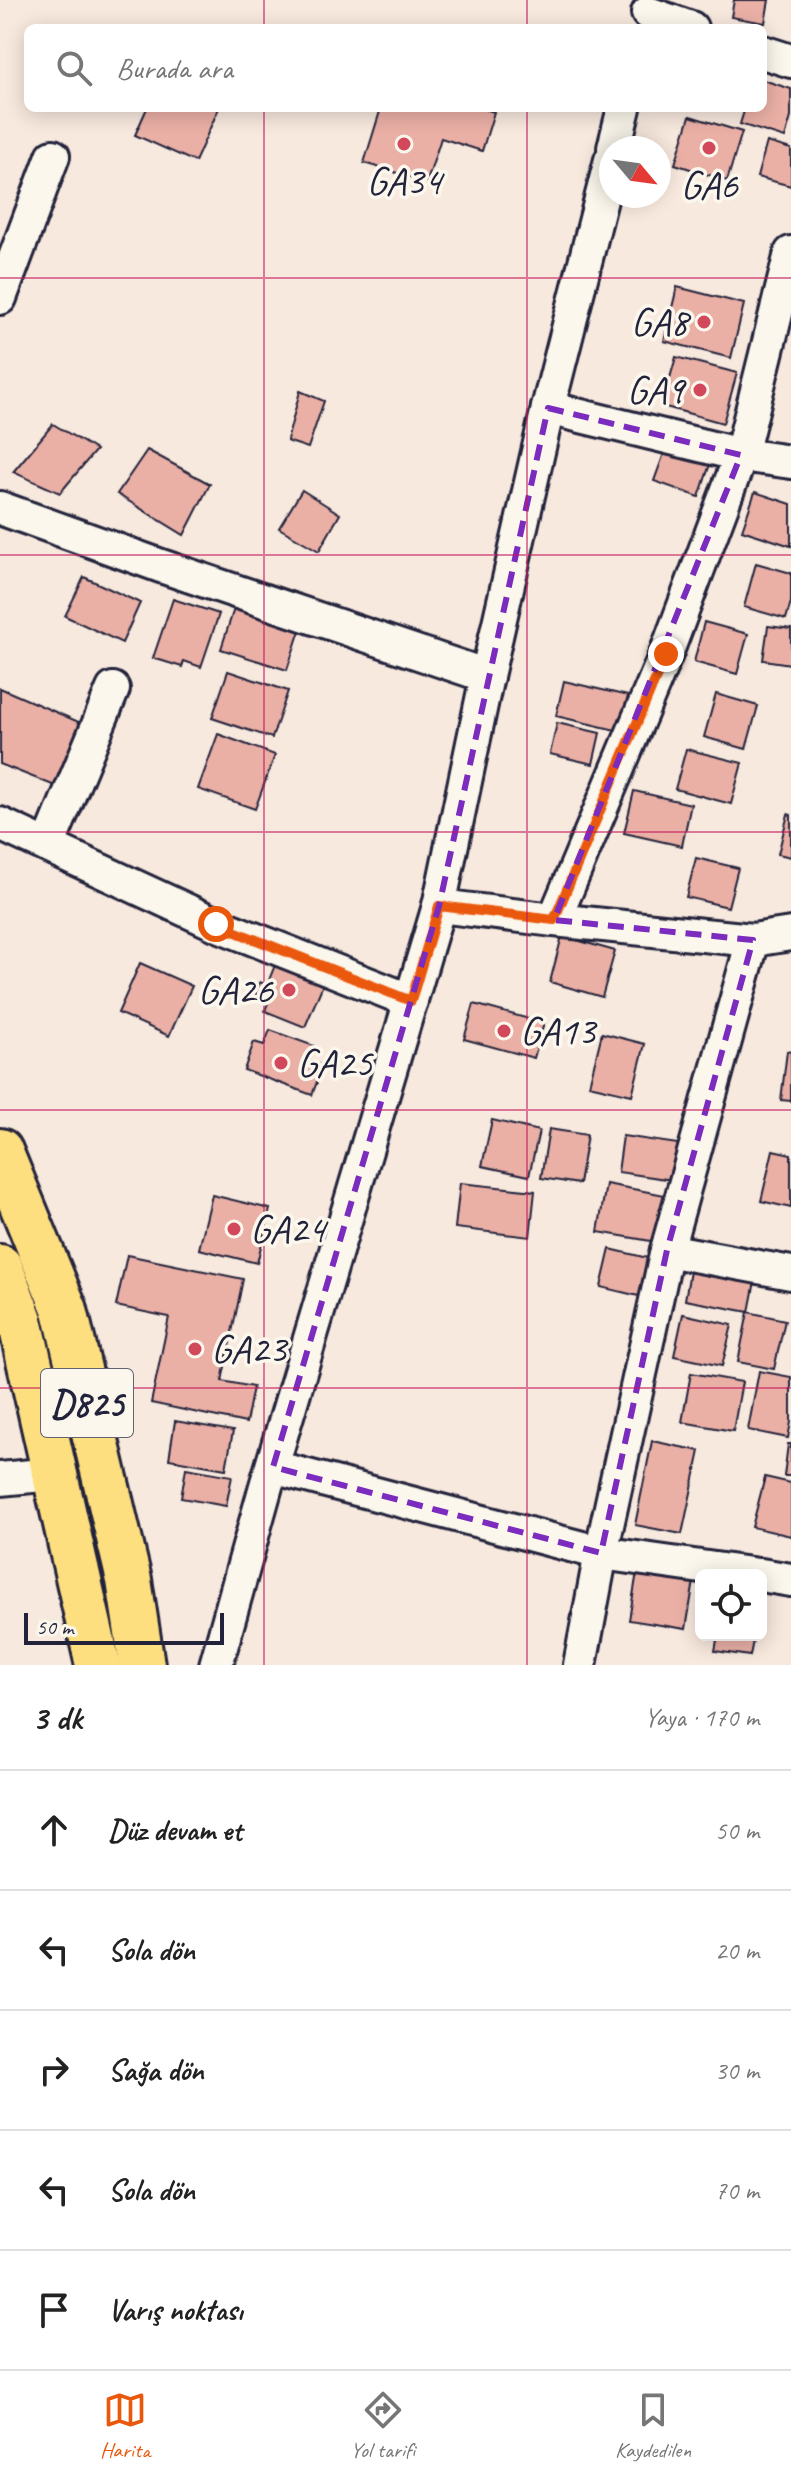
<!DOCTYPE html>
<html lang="tr">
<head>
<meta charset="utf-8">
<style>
  :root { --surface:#fff; --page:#f2f2f2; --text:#222; --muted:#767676; --line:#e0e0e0; --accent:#ea580c }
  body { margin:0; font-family:Caveat,sans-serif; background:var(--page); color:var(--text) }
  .controls { position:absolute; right:24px; bottom:24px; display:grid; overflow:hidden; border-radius:12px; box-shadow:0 4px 20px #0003 }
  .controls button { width:72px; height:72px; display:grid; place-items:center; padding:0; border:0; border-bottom:2px solid var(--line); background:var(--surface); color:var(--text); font:40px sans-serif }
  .compass { position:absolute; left:599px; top:136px; width:72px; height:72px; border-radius:50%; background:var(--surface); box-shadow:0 4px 20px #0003; rotate:119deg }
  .scale { position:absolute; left:24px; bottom:20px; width:200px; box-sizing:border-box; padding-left:8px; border:4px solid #22223b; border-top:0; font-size:22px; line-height:28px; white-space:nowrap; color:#22223b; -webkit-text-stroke:6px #fbf7ec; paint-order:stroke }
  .stop { position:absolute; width:24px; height:24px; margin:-18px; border:6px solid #ea580c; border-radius:50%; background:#fff }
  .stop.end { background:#ea580c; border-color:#fff; box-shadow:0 2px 8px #0008 }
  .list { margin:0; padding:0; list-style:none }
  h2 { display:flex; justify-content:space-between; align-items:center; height:104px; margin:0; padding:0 32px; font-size:34px }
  h2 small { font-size:26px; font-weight:400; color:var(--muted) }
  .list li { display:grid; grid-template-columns:52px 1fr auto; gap:24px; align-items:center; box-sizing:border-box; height:120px; padding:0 32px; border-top:2px solid var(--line) }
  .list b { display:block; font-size:30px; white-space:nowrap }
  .list em { font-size:26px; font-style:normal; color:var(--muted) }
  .icon { flex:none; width:44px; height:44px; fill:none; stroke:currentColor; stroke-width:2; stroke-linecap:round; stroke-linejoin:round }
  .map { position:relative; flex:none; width:791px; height:1665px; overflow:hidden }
  .search { position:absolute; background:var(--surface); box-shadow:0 4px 20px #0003; left:24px; right:24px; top:24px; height:88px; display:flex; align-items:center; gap:20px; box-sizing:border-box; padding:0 28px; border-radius:12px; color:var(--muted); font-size:30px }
  .sheet { height:704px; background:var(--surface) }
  nav { display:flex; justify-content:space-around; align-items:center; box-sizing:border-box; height:112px; border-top:2px solid var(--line); background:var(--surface); font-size:22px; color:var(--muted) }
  nav a { display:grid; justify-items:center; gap:4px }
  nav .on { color:var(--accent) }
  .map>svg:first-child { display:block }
  .building { fill:#eab0a6; stroke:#22223b; stroke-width:2 }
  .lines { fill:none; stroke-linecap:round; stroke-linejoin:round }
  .minor-casing { stroke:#22223b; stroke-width:38 }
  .highway-casing { stroke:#22223b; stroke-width:50 }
  .minor { stroke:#fbf7ec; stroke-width:32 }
  .highway { stroke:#fedf80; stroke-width:44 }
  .route { stroke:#ea580c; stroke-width:10 }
  .marked { fill:none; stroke:#7b2cbf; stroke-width:6; stroke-dasharray:16 10; stroke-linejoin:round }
  .grid { fill:none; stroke:#c2185b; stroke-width:2; stroke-opacity:0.55 }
  .poi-dot { fill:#d1495b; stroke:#fbf7ec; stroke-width:3 }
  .labels { text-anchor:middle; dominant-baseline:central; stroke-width:7; stroke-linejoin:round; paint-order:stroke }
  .shield { fill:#fbf7ec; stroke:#636270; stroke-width:2 }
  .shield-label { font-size:38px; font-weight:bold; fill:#22223b }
  .poi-label { font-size:40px; fill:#22223b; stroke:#fbf7ec; text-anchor:start }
</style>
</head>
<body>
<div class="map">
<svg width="791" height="1665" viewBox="0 0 791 1665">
  <rect width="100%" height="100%" fill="#f8e9de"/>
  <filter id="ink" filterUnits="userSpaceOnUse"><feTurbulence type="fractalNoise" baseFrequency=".0125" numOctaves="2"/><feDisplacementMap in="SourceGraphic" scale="16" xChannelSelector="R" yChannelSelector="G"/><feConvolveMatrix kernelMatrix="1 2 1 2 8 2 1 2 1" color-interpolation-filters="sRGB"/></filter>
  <g filter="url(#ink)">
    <!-- building -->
    <g class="building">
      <polygon points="734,0 769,0 765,23 731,17"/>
      <polygon points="763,80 791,89 791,117 785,138 740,124 745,108 763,108"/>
      <polygon points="147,108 219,108 195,162 135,135"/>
      <polygon points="381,108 482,108 494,112 482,151 441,138 427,182 364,163"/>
      <polygon points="690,116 742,132 727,181 675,164"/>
      <polygon points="767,142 791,149 791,186 757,177"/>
      <polygon points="677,287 744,304 731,358 664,341"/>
      <polygon points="676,357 737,373 723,423 662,406"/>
      <polygon points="300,391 324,401 308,448 287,441"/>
      <polygon points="53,424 96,450 60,493 13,472"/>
      <polygon points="666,448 710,464 699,497 654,481"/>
      <polygon points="147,450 210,484 184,535 117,494"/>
      <polygon points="302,490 340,514 319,551 279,528"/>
      <polygon points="755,492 791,504 791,546 742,530"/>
      <polygon points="756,563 791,573 791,602 786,619 744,607"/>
      <polygon points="84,577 140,603 122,643 65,616"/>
      <polygon points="238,596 304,618 287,670 221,649"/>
      <polygon points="173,599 219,614 201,667 184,661 182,667 153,658"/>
      <polygon points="704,622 748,634 737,674 694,662"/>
      <polygon points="768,626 791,629 791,664 763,660"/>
      <polygon points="228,671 288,691 272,738 212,718"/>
      <polygon points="564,681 628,696 620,731 556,716"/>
      <polygon points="0,688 88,726 60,788 0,764"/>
      <polygon points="716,694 758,706 746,749 704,737"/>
      <polygon points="557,723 600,733 593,764 550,754"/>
      <polygon points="218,734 275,755 255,809 198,789"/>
      <polygon points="686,749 742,763 731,804 675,789"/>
      <polygon points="634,791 691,804 682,846 624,833"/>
      <polygon points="788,814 791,815 791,857 778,854"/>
      <polygon points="696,858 738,868 728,907 686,897"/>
      <polygon points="562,936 615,951 602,997 550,982"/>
      <polygon points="279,955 327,975 305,1027 265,1011 269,1000 255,994 260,982 267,985"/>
      <polygon points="140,963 192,986 169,1036 118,1013"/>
      <polygon points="474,1004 544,1023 534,1058 464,1039"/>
      <polygon points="270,1030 314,1046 309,1061 323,1066 312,1095 244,1070 254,1042 264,1045"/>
      <polygon points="602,1033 645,1044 632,1095 589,1085"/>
      <polygon points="787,1051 791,1052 791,1101 781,1100"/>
      <polygon points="492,1120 539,1131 529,1176 482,1166"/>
      <polygon points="549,1129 587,1135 579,1184 541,1178"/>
      <polygon points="623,1136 678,1144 673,1180 618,1172"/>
      <polygon points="773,1150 791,1154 791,1208 761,1201"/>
      <polygon points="460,1183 535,1191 530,1237 455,1228"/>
      <polygon points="606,1184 665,1195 657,1242 598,1232"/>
      <polygon points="212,1195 270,1209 257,1263 199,1249"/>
      <polygon points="610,1249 660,1261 651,1299 601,1287"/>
      <polygon points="127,1255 243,1279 222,1381 253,1387 246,1423 151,1403 169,1317 116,1306"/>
      <polygon points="691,1265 756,1276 749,1312 685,1300"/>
      <polygon points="748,1312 785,1320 774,1369 738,1362"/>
      <polygon points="683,1314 732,1325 722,1366 674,1356"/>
      <polygon points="759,1371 791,1377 791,1422 788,1438 748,1430"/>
      <polygon points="691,1373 742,1382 733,1431 682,1422"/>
      <polygon points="175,1421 233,1431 226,1469 169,1459"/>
      <polygon points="652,1441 700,1451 682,1534 635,1525"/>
      <polygon points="788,1444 791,1444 791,1476 784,1476"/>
      <polygon points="186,1468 232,1476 226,1506 181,1498"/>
      <polygon points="765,1477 791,1483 791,1536 752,1527"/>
      <polygon points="638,1566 695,1575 686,1629 629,1620"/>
      <polygon points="718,1635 754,1635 750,1656 715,1651"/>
    </g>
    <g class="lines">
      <!-- minor casing -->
      <g class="minor-casing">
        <g id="minor">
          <polyline points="648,13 691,28"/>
          <polyline points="763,52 791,61"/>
          <polyline points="614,148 624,108"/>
          <polyline points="0,298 53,156"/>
          <polyline points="548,408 741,455 791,462"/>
          <polyline points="0,508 161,566 487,676"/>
          <polyline points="0,824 216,924 411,1001"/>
          <polyline points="48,846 113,689"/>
          <polyline points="439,906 554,920 666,654 741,455 791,253"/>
          <polyline points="554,920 753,940 791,934"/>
          <polyline points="667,1250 791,1273"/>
          <polyline points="273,1467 601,1553 758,1575"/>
          <polyline points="0,1479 32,1476 55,1471"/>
          <polyline points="761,1575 791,1580"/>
          <polyline points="216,1665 266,1486 439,906 487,676 548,408 611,160"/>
          <polyline points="580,1665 601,1553 667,1250 753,940"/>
        </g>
      </g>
      <!-- highway casing -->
      <g class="highway-casing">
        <g id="highway">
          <polyline points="0,1151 65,1310 129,1580 142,1665"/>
          <polyline points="0,1267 20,1320 98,1665"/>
        </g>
      </g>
      <!-- minor -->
      <use href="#minor" class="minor"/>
      <!-- highway -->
      <use href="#highway" class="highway"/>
    </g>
  </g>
  <g class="lines" filter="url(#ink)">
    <!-- route -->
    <polyline class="route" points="216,924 411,1001 439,906 554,920 666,654"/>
  </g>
  <!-- marked area -->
  <path class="marked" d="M 548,408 L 741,455 L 554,920 L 753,940 L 667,1250 L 601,1553 L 273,1467 L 439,906 Z"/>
  <!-- grid -->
  <path class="grid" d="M 264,0 L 264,28M 527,0 L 527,28M 264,108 L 264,1665M 527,108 L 527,1665M 0,278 L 791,278M 0,555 L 791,555M 0,832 L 791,832M 0,1110 L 791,1110M 0,1388 L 791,1388"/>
  <!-- markers -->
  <g class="poi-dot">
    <circle cx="404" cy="144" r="8"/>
    <circle cx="709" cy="148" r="8"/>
    <circle cx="704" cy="322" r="8"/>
    <circle cx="700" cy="390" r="8"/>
    <circle cx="289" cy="990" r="8"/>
    <circle cx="504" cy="1031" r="8"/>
    <circle cx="281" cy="1063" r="8"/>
    <circle cx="234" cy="1229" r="8"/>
    <circle cx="195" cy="1349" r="8"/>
  </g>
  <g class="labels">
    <!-- shield labels -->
    <rect class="shield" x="41" y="1369" width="92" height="68" rx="6"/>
    <g class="shield-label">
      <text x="87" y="1403">D825</text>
    </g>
    <!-- poi labels -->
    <g class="poi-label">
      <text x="404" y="181" text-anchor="middle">GA34</text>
      <text x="709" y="185" text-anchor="middle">GA6</text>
      <text x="688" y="322" text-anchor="end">GA8</text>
      <text x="684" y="390" text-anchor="end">GA9</text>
      <text x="273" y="990" text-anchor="end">GA26</text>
      <text x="520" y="1031">GA13</text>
      <text x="297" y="1063">GA25</text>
      <text x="250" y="1229">GA24</text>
      <text x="211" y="1349">GA23</text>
    </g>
  </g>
</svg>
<div class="controls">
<button><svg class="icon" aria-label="locate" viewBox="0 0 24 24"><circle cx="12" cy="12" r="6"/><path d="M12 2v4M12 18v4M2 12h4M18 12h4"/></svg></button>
</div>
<svg class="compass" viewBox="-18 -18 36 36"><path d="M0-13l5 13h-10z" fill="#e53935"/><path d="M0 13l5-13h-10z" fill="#767676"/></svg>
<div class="scale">50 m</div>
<div class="stop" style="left:216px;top:924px"></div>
<div class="stop end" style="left:666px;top:654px"></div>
<div class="search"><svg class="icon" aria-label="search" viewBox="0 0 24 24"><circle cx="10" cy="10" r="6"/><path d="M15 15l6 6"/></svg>Burada ara</div>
</div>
<section class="sheet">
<h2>3 dk<small>Yaya · 170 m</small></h2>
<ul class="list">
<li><svg class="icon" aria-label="ahead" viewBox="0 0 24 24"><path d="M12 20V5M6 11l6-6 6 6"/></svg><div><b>Düz devam et</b></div><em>50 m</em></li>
<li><svg class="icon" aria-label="left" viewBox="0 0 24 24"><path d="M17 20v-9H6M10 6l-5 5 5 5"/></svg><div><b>Sola dön</b></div><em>20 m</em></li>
<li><svg class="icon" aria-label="right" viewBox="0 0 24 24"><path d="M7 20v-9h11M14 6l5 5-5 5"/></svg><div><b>Sağa dön</b></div><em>30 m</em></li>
<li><svg class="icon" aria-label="left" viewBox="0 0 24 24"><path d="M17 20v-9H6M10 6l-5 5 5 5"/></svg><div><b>Sola dön</b></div><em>70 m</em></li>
<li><svg class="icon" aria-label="arrive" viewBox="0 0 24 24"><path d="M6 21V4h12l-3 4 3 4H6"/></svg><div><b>Varış noktası</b></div></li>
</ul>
</section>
<nav>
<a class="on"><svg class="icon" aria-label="map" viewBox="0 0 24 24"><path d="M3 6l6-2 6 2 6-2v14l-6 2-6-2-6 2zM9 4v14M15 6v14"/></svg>Harita</a>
<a><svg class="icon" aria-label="directions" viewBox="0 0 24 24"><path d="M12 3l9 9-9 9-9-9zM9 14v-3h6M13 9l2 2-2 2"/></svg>Yol tarifi</a>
<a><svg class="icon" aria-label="saved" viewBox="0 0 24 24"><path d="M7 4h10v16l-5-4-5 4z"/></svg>Kaydedilen</a>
</nav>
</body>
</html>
